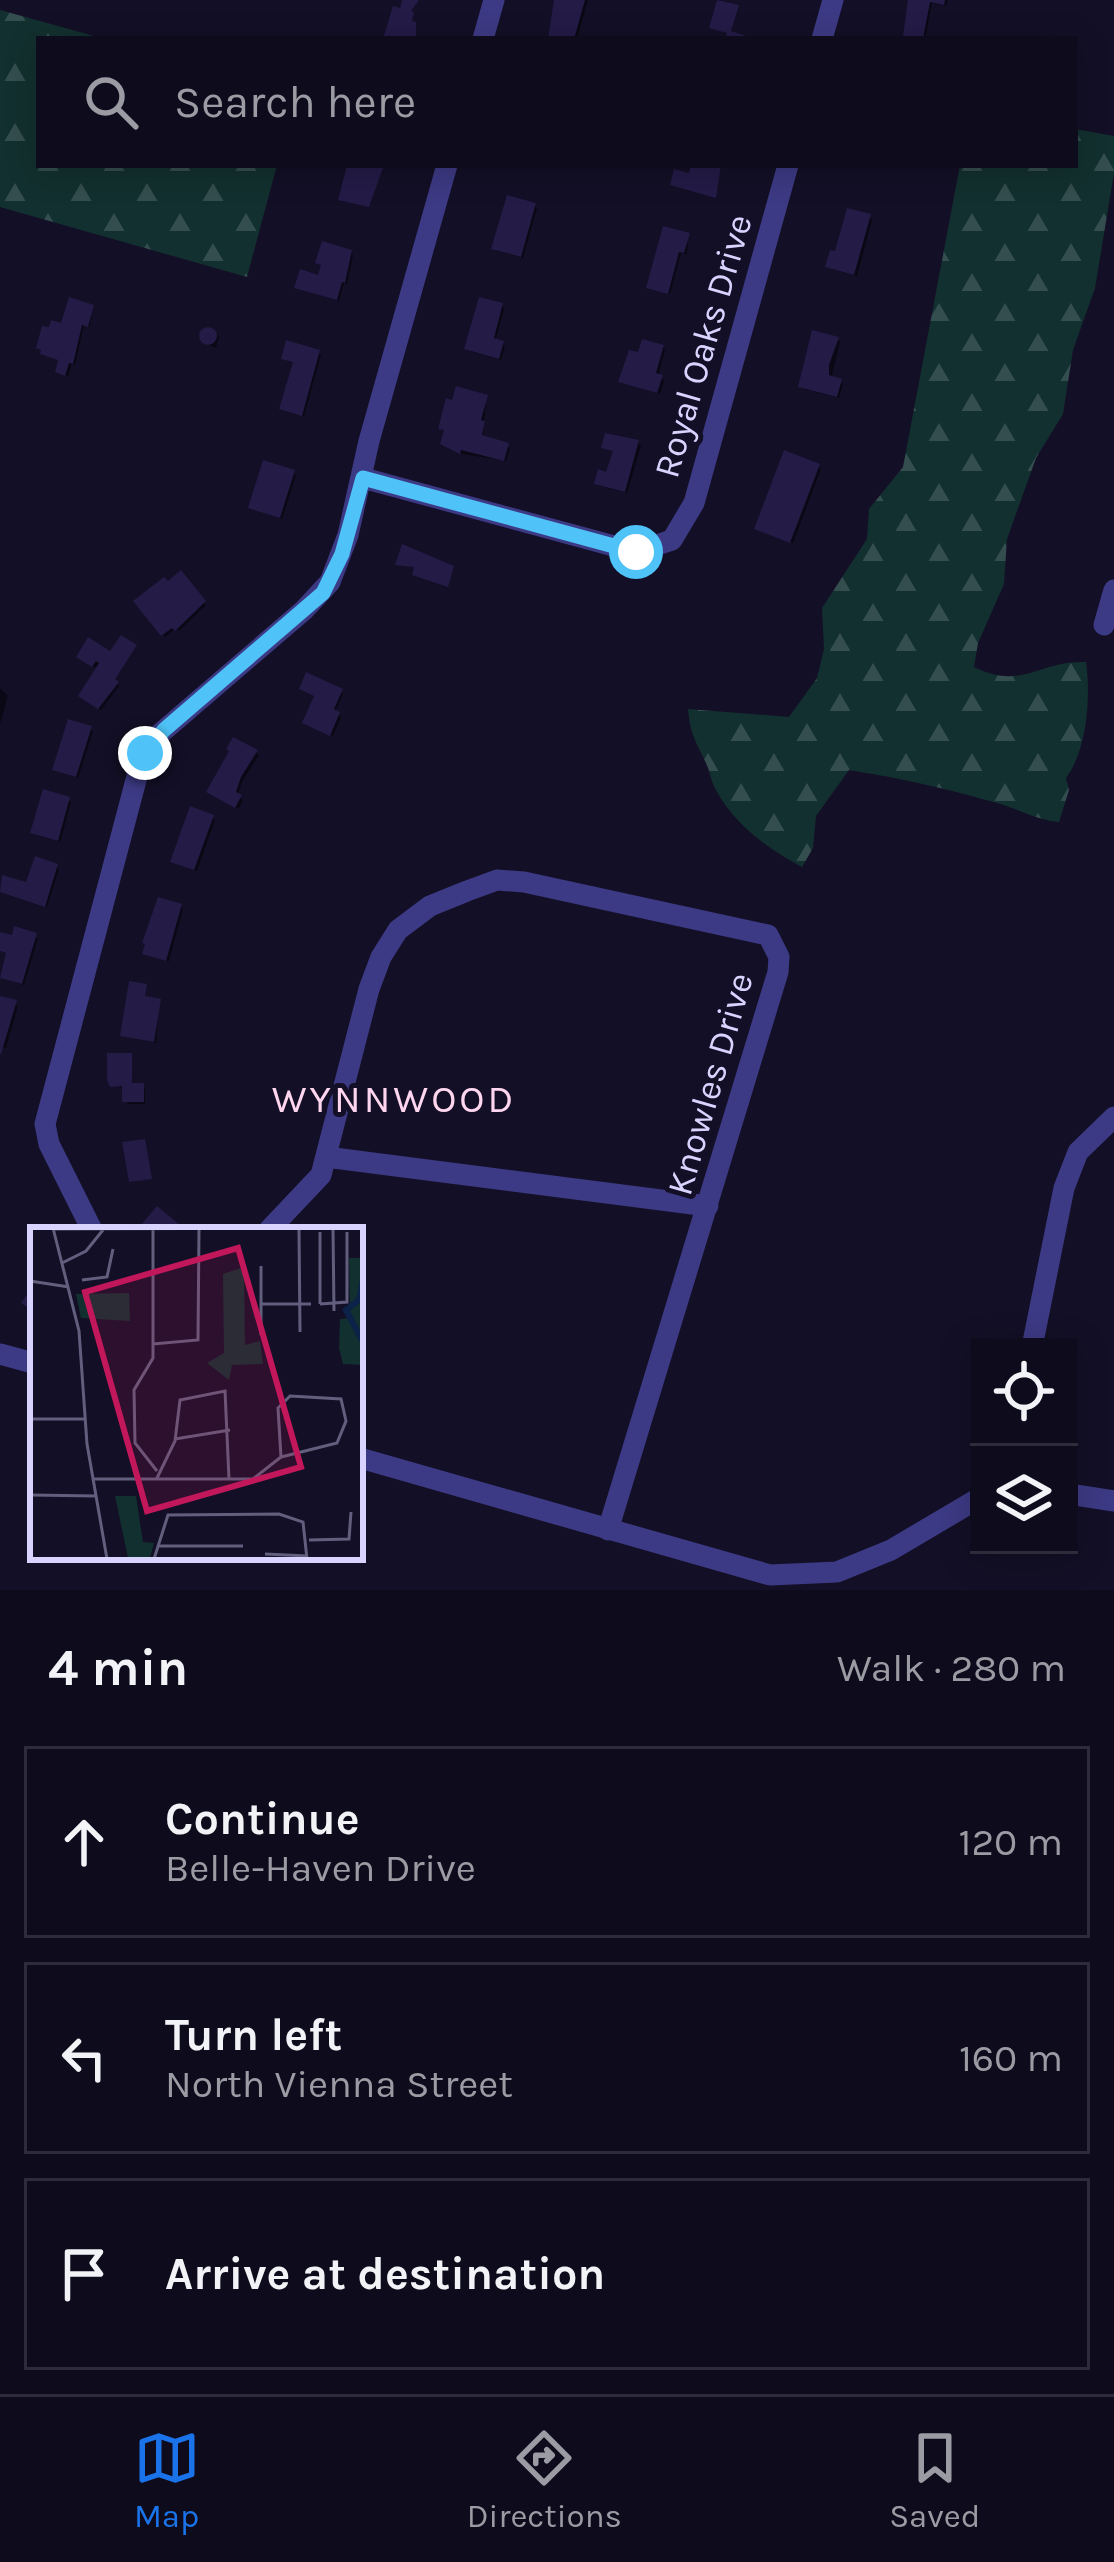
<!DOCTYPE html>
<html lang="en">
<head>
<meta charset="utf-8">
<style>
  :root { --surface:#0e0b1c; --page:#1c1929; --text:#f1f3f6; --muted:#9b9ba3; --line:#2e2b3b; --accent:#1a73e8 }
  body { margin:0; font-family:Karla,sans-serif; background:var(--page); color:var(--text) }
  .controls { position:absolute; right:36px; bottom:36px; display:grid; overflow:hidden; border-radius:0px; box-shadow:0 6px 30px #0003 }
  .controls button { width:108px; height:108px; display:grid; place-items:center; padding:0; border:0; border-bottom:3px solid var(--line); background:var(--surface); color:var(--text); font:60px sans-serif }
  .stop { position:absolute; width:36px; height:36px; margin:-27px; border:9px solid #4fc3f7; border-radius:50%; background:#fff }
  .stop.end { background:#4fc3f7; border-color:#fff; box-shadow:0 3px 12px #0008 }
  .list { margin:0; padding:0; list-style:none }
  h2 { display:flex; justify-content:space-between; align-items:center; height:156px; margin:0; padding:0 48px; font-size:51px }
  h2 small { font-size:39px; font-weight:400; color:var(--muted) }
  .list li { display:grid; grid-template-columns:78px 1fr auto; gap:36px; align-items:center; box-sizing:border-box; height:192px; margin:0 24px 24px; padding:0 24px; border:3px solid var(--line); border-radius:0px }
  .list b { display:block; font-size:45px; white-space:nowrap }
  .list p { margin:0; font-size:39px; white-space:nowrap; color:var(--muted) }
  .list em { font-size:39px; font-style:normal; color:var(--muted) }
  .icon { flex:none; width:66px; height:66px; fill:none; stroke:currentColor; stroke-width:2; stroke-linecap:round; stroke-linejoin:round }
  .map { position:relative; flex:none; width:1114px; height:1590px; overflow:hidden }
  .search { position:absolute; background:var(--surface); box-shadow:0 6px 30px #0003; left:36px; right:36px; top:36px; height:132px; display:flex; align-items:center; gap:30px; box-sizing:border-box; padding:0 42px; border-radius:0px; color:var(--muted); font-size:45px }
  .sheet { height:804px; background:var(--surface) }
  nav { display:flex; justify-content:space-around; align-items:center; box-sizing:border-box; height:168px; border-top:3px solid var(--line); background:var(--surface); font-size:33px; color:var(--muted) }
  nav a { display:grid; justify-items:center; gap:6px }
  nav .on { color:var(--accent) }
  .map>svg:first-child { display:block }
  .forest { fill:url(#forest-firs) }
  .shadow { fill:#0007 }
  .building { fill:#241b47 }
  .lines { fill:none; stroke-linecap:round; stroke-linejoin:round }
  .minor { stroke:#3d3a85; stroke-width:21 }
  .route { stroke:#4fc3f7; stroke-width:15 }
  .labels { text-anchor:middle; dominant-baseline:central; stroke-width:10; stroke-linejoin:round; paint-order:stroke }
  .street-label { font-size:36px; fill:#d9d4ff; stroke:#130f26 }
  .neighbourhood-label { font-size:39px; letter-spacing:3px; fill:#ffd6f0; stroke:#130f26 }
  .inset-river { fill:none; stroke:#0c2248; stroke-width:6 }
  .inset-road { fill:none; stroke:#625e7d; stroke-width:3 }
  .view { fill:#c2185b; fill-opacity:0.15; stroke:#c2185b; stroke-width:6 }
  .inset-edge { fill:none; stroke:#d9d4ff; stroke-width:6 }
</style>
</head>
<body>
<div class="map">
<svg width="1114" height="1590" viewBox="0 0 1114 1590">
  <defs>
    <pattern id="forest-firs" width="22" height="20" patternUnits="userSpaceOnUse" patternTransform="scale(3)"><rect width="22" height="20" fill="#12302f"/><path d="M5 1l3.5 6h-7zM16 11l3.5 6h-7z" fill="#344d4e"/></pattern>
  </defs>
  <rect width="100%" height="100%" fill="#130f26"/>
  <!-- forest -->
  <g class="forest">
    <polygon points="0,10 105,39 39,39 39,165 277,165 247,277 0,207"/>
    <path d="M 1075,129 L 1114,136 L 1114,173 L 1095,288 L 1073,350 L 1063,414 L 1036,458 L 1007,539 L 1004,584 L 978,643 L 974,667 C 1022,691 1039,660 1086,662 C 1091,697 1087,750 1066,778 L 1069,790 L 1059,822 C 1036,820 1019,809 997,803 C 948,789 900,778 849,770 L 816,816 L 813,848 L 802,867 C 768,849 735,825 716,790 C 711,782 710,771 706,763 C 695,739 691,737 688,709 L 789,717 L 817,678 L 824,649 L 822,608 L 867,539 L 869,509 L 903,467 L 960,165 L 1075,165 Z"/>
  </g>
  <!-- shadow -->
  <g class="shadow">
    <polygon points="562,0 588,0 577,39 550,39"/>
    <polygon points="911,0 948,0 946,6 932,3 925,39 907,35"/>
    <polygon points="534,206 537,208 523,258 497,251 495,248"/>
    <polygon points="869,217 872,220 857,276 831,269 837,255"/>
    <polygon points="688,236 687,254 681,253 670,294 652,289"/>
    <polygon points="350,252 353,255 347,284 344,283 339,301 298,287 320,279"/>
    <polygon points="502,306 504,309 495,342 505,346 501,360 470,351 468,349"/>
    <polygon points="93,307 90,327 84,325 75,365 72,364 68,376 61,374 63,327"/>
    <polygon points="202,331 219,336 216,348 204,343"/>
    <polygon points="837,339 840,342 831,379 843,384 839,398 804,389 801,386"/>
    <polygon points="663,347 665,350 658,376 664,380 660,394 624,383"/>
    <polygon points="318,353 321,355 304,416 285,411 283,409 296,363 284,358"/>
    <polygon points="486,398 483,439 510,448 506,461 463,454 446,446 447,431 441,428"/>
    <polygon points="638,443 641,446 627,493 600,486 598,483 608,475 616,452 605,447"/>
    <polygon points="818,467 821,469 793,543 760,531"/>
    <polygon points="293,473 296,475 282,519 251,508"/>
    <polygon points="181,574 206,605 179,631 176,628 165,637 137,602"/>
    <polygon points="138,650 116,683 119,686 101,710 84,698 98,669 82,659 111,655 104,690 109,694"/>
    <polygon points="0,688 8,696 0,724"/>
    <polygon points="341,691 343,694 335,712 341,717 333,736 308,725"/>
    <polygon points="90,729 93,731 78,778 59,771"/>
    <polygon points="234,741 259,755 243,780 237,796 243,800 239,809 212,794"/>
    <polygon points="68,799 71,802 60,842 36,835 34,832"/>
    <polygon points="212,818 215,820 197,871 176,863"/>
    <polygon points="57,867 59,869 47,907 1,891 28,886"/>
    <polygon points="181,906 183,909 169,961 148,956"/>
    <polygon points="0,935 38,938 24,985 5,979 9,954 0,951"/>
    <polygon points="0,999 18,1006 6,1048 0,1046"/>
    <polygon points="159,1002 156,1043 123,1035 139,1011"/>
    <polygon points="130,1056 133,1086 145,1089 145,1104 128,1104 125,1088 113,1085"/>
  </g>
  <!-- building -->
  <g class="building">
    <polygon points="402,0 419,0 411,11 414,12 412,21 416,22 416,39 383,39 393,6 400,8"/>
    <polygon points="554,0 585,0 574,39 548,39"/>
    <polygon points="717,0 739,5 731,31 755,39 725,39 727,33 709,28"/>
    <polygon points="908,0 945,0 944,5 930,2 923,39 903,36"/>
    <polygon points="347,165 384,165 369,207 338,200"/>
    <polygon points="691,165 721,165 716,198 670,185 674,169 689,173"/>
    <polygon points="507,195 536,203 521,257 491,249"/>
    <polygon points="847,208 871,214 854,275 825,267 830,250 835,251"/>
    <polygon points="663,226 690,233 684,253 679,252 668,294 646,288"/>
    <polygon points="322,241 352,250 345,283 342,282 337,300 294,288 300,269 318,275 321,265 315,263"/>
    <polygon points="69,297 94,305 88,327 82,325 73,364 69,363 65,376 55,372 58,360 40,354 41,350 36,348 42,326 49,327 51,320 61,323"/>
    <polygon points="479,297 503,303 494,338 504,341 499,359 464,349"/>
    <circle cx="208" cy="336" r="9"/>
    <polygon points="812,330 839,337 829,365 829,375 842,379 837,397 798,387"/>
    <polygon points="642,339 664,345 656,373 663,375 657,393 618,382 629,350 638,352"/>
    <polygon points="286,340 320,350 302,416 279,409 293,362 281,359"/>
    <polygon points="456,386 488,395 481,420 485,421 482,435 509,443 504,461 461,450 460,454 440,444 444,430 438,429 446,398 452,400"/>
    <polygon points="605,433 639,440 625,492 594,484 598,469 606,472 613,451 601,448"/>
    <polygon points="784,450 820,464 790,543 754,529"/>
    <polygon points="263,460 295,470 280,518 248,508"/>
    <polygon points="402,544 454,566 448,587 412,575 414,567 395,565"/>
    <polygon points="181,570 206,601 175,631 172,628 161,636 133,601 164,577 168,581"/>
    <polygon points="121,635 137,645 115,679 119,682 98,709 78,696 99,663 96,661 92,667 76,657 88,637 110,651"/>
    <polygon points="306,672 343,689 334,709 340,712 330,736 302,723 314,696 299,689"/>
    <polygon points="68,719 92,726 76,777 52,770"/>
    <polygon points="233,737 258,750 241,777 236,792 242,795 235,808 206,792 229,751 226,749"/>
    <polygon points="43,789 70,797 58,841 30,833"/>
    <polygon points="190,806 214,815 194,870 170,862"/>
    <polygon points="35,856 58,864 45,907 0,892 2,875 26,882"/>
    <polygon points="158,897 182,904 166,961 142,954 145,944 142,943"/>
    <polygon points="14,926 37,933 22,984 0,978 6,953 0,951 0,932 12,935"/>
    <polygon points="129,981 147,984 145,996 161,999 154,1042 120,1036"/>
    <polygon points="0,996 17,1000 1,1054 0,1054"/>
    <polygon points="107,1053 132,1053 132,1083 144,1083 144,1102 122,1102 122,1086 110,1087 107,1080"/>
    <polygon points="145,1139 152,1179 129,1182 122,1142"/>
    <polygon points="157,1206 186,1230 147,1230 141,1225"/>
    <polygon points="33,1286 33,1311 21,1303"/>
  </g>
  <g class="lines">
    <!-- minor -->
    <g class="minor">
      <polyline points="483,39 494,0"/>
      <polyline points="822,39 833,0"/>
      <polyline points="363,478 636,552 672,540 694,503 788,165"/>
      <polyline points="1104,625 1114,590"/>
      <polyline points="326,1157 708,1206"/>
      <polyline points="92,1230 49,1144 45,1124 140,765 155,738 304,610 330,582 348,535 369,441 447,165"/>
      <polyline points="269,1230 321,1175 369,989 381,957 398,930 430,906 467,891 497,880 524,882 768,935 779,957 778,972 608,1530"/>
      <polyline points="1032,1347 1064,1188 1078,1152 1114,1117"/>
      <polyline points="0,1354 33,1363"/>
      <polyline points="360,1458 770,1575 837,1572 891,1550 979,1498"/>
      <polyline points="1069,1494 1114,1501"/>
    </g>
  </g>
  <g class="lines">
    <!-- route -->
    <polyline class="route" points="145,753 164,730 323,593 342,554 363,478 636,552"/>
  </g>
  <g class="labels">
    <!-- street labels -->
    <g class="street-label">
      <text transform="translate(703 346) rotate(-74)">Royal Oaks Drive</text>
      <text transform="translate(710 1084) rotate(-74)">Knowles Drive</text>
    </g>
    <!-- neighbourhood labels -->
    <g class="neighbourhood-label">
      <text x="394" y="1099">WYNNWOOD</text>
    </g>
  </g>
  <!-- overview -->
  <g transform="translate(30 1227)">
    <rect width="333" height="333" fill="#130f26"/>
    <path d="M 319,31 L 333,31 L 333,138 L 313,137 L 309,121 L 310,92 L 320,91 ZM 214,40 L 215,118 L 230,114 L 233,137 L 202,138 L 199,153 L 177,136 L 194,126 L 193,47 ZM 99,66 L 100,94 L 51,91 L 46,67 ZM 85,269 L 106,269 L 113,315 L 124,316 L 120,331 L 98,331 Z" fill="#12302f"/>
    <path class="inset-river" d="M 333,52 L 329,73 L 316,83 L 333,115"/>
    <path class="inset-road" d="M 23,1 L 49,104 L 57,217 L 77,332M 23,2 L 333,1M 269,2 L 270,105M 303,2 L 304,84M 123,3 L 123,131 L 104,163 L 105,216 L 127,244M 290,5 L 290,77M 32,36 L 56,24 L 73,3M 231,39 L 231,108M 52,53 L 77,50 L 83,22M 0,54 L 39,60M 231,77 L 281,77M 290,77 L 317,75 L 317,5M 123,117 L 168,113 L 169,3M 260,169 L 311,172 L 316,194 L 307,216 L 251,230 L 248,181 ZM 0,192 L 55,192M 145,212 L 200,203M 127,251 L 145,214 L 150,173 L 195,164 L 199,252M 63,252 L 223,252 L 251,230M 0,268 L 67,269M 279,313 L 319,312 L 321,285M 128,319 L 213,319M 235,327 L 278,329M 124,332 L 138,288 L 249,287 L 273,295 L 277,332"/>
    <path class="view" d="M 208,21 L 271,240 L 117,284 L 55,65 Z"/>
    <rect width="333" height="333" class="inset-edge"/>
  </g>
</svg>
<div class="controls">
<button><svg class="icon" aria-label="locate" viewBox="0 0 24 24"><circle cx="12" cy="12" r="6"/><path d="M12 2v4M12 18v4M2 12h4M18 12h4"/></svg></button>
<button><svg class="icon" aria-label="layers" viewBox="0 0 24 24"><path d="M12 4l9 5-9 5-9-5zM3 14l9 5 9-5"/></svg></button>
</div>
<div class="stop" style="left:636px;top:552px"></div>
<div class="stop end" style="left:145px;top:753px"></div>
<div class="search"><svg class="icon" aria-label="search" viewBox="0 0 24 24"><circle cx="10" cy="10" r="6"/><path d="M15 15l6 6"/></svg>Search here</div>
</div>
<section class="sheet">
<h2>4 min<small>Walk · 280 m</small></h2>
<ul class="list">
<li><svg class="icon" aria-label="ahead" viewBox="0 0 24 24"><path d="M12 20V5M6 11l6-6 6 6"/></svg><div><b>Continue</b><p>Belle-Haven Drive</p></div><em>120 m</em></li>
<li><svg class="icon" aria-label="left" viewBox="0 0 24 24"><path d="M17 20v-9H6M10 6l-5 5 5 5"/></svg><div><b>Turn left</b><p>North Vienna Street</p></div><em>160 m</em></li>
<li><svg class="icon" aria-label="arrive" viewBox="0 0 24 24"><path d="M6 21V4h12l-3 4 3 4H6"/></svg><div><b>Arrive at destination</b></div></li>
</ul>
</section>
<nav>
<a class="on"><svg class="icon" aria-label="map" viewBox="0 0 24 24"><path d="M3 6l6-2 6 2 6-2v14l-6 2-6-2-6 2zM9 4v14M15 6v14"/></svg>Map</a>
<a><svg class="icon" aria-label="directions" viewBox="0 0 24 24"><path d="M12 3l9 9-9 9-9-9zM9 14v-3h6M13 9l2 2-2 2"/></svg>Directions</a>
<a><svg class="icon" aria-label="saved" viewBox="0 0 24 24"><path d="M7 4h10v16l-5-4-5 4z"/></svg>Saved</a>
</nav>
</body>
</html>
